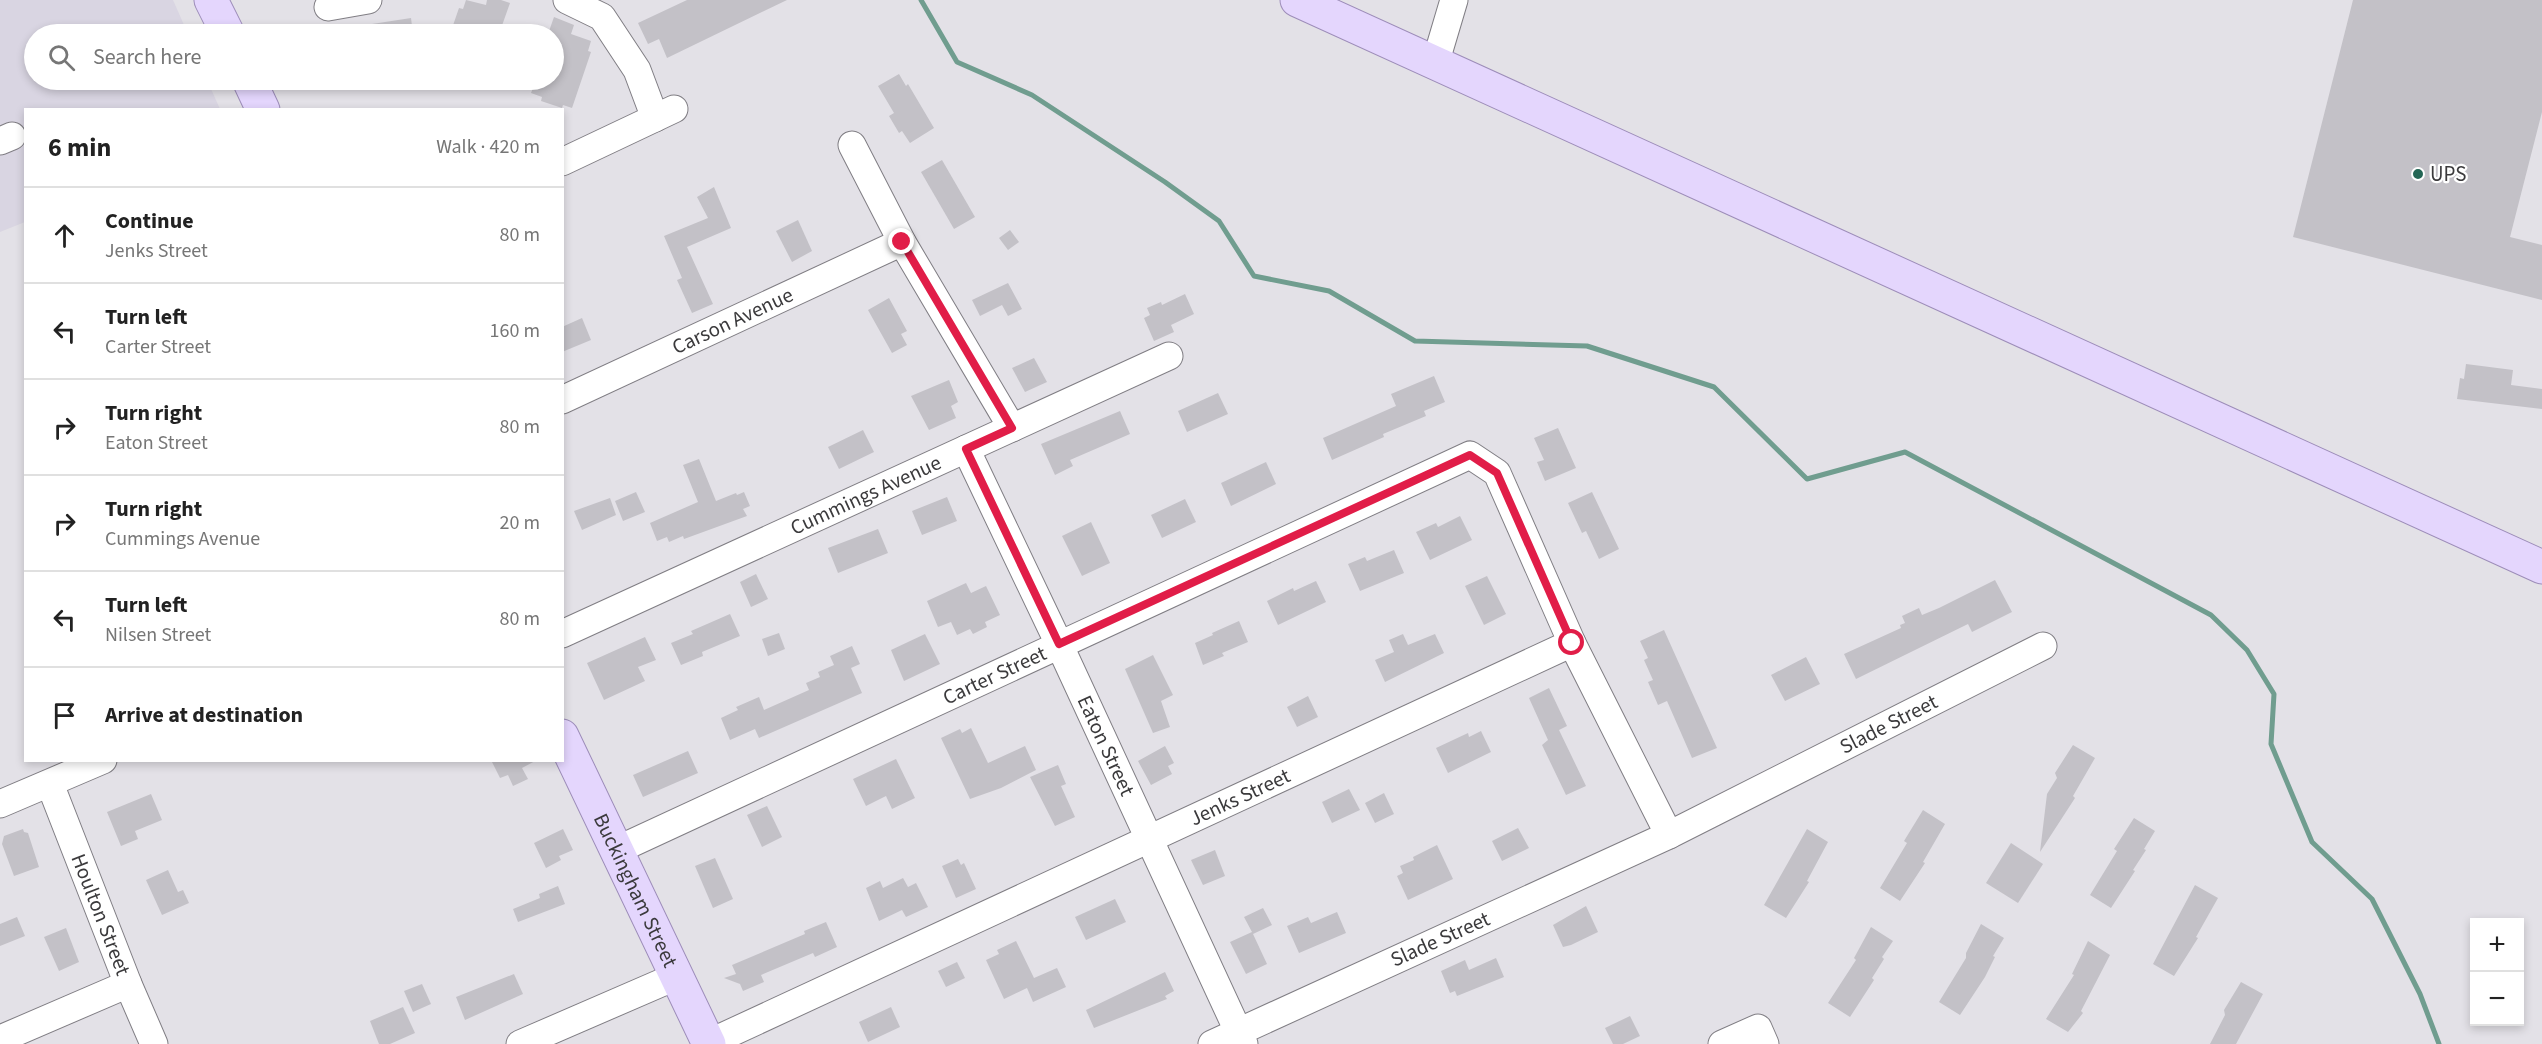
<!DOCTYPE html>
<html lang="en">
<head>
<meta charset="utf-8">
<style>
  :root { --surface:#fff; --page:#f6f6f6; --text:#222; --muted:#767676; --line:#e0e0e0 }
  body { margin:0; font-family:"Source Sans 3",sans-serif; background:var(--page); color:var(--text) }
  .controls { position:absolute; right:18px; bottom:18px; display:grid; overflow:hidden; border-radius:0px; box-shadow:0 3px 9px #0003 }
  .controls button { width:54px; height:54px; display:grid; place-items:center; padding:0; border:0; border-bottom:2px solid var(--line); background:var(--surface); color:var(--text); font:30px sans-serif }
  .stop { position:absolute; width:18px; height:18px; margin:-14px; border:4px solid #e11d48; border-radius:50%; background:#fff }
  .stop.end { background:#e11d48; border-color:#fff; box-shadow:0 2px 6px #0008 }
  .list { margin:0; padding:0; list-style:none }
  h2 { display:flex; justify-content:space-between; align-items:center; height:78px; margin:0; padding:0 24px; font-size:26px }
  h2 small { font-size:20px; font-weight:400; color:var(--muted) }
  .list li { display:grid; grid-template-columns:39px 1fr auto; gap:18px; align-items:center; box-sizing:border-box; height:96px; padding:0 24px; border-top:2px solid var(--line) }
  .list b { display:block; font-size:22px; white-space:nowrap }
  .list p { margin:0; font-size:20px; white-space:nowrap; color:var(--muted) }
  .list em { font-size:20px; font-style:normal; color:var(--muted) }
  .icon { flex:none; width:33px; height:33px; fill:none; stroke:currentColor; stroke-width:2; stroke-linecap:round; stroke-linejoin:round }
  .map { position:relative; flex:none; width:2542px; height:1044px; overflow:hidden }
  .search { position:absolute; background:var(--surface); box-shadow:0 3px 9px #0003; left:24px; top:24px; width:540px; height:66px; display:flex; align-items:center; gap:15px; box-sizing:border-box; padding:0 21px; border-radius:33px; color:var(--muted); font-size:22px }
  .panel { position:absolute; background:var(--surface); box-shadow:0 3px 9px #0003; left:24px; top:108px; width:540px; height:654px; border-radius:0px }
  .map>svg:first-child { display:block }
  .built { fill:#d9d5e2 }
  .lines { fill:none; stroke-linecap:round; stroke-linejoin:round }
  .stream { stroke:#709d8f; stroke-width:5 }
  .building { fill:#c3c1c7 }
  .minor-casing { stroke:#807e84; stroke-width:29 }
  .major-casing { stroke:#9d8db9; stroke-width:35 }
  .minor { stroke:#fff; stroke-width:27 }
  .major { stroke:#e4d6fd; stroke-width:33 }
  .route { stroke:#e11d48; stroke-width:8 }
  .poi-dot { fill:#246655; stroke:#fff; stroke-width:2 }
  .labels { text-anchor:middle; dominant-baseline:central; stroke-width:4.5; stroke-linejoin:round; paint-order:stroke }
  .poi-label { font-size:21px; fill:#3b3a3c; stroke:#fff; text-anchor:start }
  .street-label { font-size:21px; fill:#3b3a3c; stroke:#fff }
</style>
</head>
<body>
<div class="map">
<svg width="2542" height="1044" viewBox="0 0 2542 1044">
  <rect width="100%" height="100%" fill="#e3e1e7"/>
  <!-- built -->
  <polygon class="built" points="0,0 173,0 188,34 34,34 34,80 207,80 220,109 26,110 25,222 0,232"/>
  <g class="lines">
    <!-- stream -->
    <polyline class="stream" points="921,0 957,62 1032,95 1165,182 1219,221 1254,276 1329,291 1415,341 1587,346 1714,387 1807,479 1905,452 2211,615 2247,650 2274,694 2271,744 2312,842 2372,899 2420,994 2439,1044"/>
  </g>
  <!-- building -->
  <g class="building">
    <polygon points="466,0 486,5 487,0 501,0 510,3 499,34 450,34 459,8 463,9"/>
    <polygon points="687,0 787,0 667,58 659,39 648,44 638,23"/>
    <polygon points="2353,0 2542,0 2542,112 2510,237 2542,245 2542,300 2293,237"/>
    <polygon points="554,17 574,25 571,34 591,41 588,51 591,52 572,108 563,105 562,108 541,101 542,97 531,93 536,80 554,80 554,34 548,34"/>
    <polygon points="411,18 413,34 359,34 359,26"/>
    <polygon points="899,74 906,86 908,84 934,128 910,143 902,131 899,133 889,116 894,113 878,86"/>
    <polygon points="942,160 975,217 954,229 921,172"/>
    <polygon points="714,187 731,228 687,247 713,304 692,313 677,280 682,278 664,236 708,218 697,197"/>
    <polygon points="798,220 812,251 792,262 776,231"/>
    <polygon points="1010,230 1019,242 1008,250 999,238"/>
    <polygon points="1008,283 1022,309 1008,316 1002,305 980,316 972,300"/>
    <polygon points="1185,294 1194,314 1171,325 1174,332 1154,341 1144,318 1150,315 1147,308 1161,302 1162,305"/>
    <polygon points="889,298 907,331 901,334 907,345 892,353 868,310"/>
    <polygon points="582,318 591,340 562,352 562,327"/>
    <polygon points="1034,358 1047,382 1025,392 1012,368"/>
    <polygon points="2466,364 2513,370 2511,385 2542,389 2542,409 2457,399 2460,378 2464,379"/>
    <polygon points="1434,376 1445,402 1424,411 1426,416 1383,434 1384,437 1332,460 1323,438 1396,406 1391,394"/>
    <polygon points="949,380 958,402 951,406 956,418 929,430 911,396"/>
    <polygon points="1218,393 1228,414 1187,432 1178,411"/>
    <polygon points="1120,411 1130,434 1070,460 1073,466 1055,475 1041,444"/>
    <polygon points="1558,428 1576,468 1545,481 1537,462 1544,460 1534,438"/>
    <polygon points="863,430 874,452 839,469 828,447"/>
    <polygon points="699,459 716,501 736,493 737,495 744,492 750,506 743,509 747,516 684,539 683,536 669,542 667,537 657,541 650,523 698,502 683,465"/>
    <polygon points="1266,462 1276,484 1231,506 1221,483"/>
    <polygon points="636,492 645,512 623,521 615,501"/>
    <polygon points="1592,492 1619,549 1599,559 1586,531 1582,533 1568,503"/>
    <polygon points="947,497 957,521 922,535 912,511"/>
    <polygon points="610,498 616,515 582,530 574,511"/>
    <polygon points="1185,499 1196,522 1162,538 1151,515"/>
    <polygon points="1460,516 1472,540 1430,560 1416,532 1436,523 1438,527"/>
    <polygon points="1091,522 1110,563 1082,576 1062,536"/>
    <polygon points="878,529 888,553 838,573 828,548"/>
    <polygon points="1394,550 1404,573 1360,591 1348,564 1365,557 1367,561"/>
    <polygon points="756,574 768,599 751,607 740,582"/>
    <polygon points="1487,576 1506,614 1484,625 1465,586"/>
    <polygon points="1995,580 2012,612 1972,632 1968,624 1856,679 1844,654 1901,628 1900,625 1905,623 1902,616 1919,608 1922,615 1939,608"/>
    <polygon points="1316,581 1326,602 1278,625 1267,601 1293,588 1294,591"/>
    <polygon points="966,583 971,593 986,586 1000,615 985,622 987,627 973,634 970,629 957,635 951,622 938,627 927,601"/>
    <polygon points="730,614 740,636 702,652 703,656 681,665 671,643 693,634 691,631"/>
    <polygon points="1239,621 1248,642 1222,653 1224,656 1203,665 1195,643 1213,635 1212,633"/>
    <polygon points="1664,630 1717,748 1692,758 1667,701 1658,705 1648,682 1653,680 1644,660 1648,658 1640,641"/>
    <polygon points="779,633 785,649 768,656 762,639"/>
    <polygon points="925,634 940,664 904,681 891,650"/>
    <polygon points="1403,634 1408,645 1435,634 1444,653 1385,682 1375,660 1394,652 1389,640"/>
    <polygon points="645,637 656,660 638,667 645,681 604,700 587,663"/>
    <polygon points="852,646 860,664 851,668 862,693 759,738 755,729 730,740 721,718 738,710 736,707 759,697 764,710 809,690 806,683 820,677 818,672 834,665 830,656"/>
    <polygon points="1153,655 1173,695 1161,701 1170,727 1153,733 1125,669"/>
    <polygon points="1806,657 1820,684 1785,701 1771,675"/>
    <polygon points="1549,688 1567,726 1559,730 1586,786 1566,795 1542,745 1548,740 1529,698"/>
    <polygon points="1308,696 1318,717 1297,727 1287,707"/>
    <polygon points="971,728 988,763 1025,746 1036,770 1001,788 970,799 941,738 960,729 962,733"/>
    <polygon points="1481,731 1491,752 1448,773 1436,748 1468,733 1469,737"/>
    <polygon points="2073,745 2095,758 2073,796 2075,798 2040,852 2047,794 2057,778 2055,773"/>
    <polygon points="1165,746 1174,763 1168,766 1172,774 1151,785 1138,761"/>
    <polygon points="688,751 698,773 643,797 633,775"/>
    <polygon points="896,759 915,798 892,809 886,796 866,806 853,779"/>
    <polygon points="491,760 537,760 522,768 528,779 513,786 508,775 500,778"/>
    <polygon points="1058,765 1066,784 1061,786 1075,817 1055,826 1030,777"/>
    <polygon points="1349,789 1360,810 1332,823 1322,802"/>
    <polygon points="1384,793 1394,814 1375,823 1365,803"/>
    <polygon points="151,794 162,820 135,831 138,839 121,846 107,812"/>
    <polygon points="767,806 782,837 762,847 747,815"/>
    <polygon points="1923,810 1945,824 1923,862 1925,863 1900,901 1880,888 1907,843 1904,841"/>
    <polygon points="2134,818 2155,831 2144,849 2146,850 2133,870 2135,871 2111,908 2090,895 2117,851 2114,849"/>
    <polygon points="1518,828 1529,848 1502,861 1492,841"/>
    <polygon points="23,829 24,832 28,833 39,867 14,876 2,844 4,836"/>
    <polygon points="563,829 573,850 559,856 561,860 546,868 534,843"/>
    <polygon points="1807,829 1828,842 1807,881 1809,882 1786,918 1764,905"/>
    <polygon points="2011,843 2043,864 2018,903 1986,883"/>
    <polygon points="1437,845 1453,879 1408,900 1397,876 1403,873 1400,866 1414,860 1413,857"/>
    <polygon points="1215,850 1225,876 1203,885 1191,860"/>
    <polygon points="715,858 733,899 713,908 695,866"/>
    <polygon points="958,859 961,865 964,863 976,889 956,898 942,866"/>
    <polygon points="168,870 178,892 183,890 189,903 162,915 146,880"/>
    <polygon points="903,878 908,887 916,883 928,907 906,917 902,910 879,921 866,888 880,881 883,888"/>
    <polygon points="2195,885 2218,898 2196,937 2198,938 2174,976 2153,964"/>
    <polygon points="558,886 565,904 518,922 513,909 540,898 539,894"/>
    <polygon points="1115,899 1126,922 1086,940 1075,917"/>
    <polygon points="1586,906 1598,932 1571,945 1563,947 1553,925"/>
    <polygon points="1263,908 1272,925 1253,934 1267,964 1246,974 1230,942 1252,932 1244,917"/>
    <polygon points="1337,912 1346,933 1299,953 1287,926 1308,917 1311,923"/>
    <polygon points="17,917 25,936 0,946 0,924"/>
    <polygon points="826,922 837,947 815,957 813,953 761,975 764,982 743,991 740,984 724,978 736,974 732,965 805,934 804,931"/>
    <polygon points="1981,924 2004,938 1993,956 1995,957 1985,977 1960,1015 1939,1002 1966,958 1966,953"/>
    <polygon points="1871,927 1893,941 1882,957 1884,959 1872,978 1874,980 1850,1017 1828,1003 1856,960 1854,958"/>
    <polygon points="66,928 79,962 59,971 44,937"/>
    <polygon points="1016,941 1034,978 1057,968 1066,987 1033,1002 1027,988 1004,999 986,960 999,954 997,950"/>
    <polygon points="2088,941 2110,955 2081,1011 2083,1013 2068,1032 2046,1019 2074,975 2072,974"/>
    <polygon points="1496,958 1504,977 1457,996 1455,991 1450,993 1441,971 1465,960 1469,970"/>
    <polygon points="957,962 965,978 946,987 938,971"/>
    <polygon points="1165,972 1174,991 1165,996 1167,999 1094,1028 1086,1010"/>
    <polygon points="514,974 523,994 465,1020 456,997"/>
    <polygon points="2241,982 2263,994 2236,1044 2210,1044 2225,1015 2224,1010"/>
    <polygon points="422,984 431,1004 413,1012 404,991"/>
    <polygon points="403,1007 415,1033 390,1044 379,1044 370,1021"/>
    <polygon points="891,1007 900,1027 868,1042 859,1022"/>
    <polygon points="1630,1016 1640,1036 1623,1044 1613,1044 1605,1028"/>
  </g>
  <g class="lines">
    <!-- minor casing -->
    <g class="minor-casing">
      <g id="minor">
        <polyline points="567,0 602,17 637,70 655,118"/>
        <polyline points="328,7 368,0"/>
        <polyline points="1435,64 1454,0"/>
        <polyline points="0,141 12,136"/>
        <polyline points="852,145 902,242 1012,428"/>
        <polyline points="562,162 674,109"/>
        <path id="s1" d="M 562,400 L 902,242"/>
        <path id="s2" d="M 966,449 L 1059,644 L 1244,1044"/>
        <path id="s3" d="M 562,634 L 1169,356"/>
        <path id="s4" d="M 50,784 L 128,984 L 154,1044"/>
        <polyline points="0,804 103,760"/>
        <path id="s5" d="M 1669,835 L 2043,646"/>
        <path id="s6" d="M 617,850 L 1470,455 L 1497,473 L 1572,643 L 1669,835 L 1212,1044"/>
        <polyline points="5,1037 128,984"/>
        <path id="s7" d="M 709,1043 L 1572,643"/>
        <polyline points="520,1044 677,976"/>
        <polyline points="1722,1044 1758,1028 1765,1044"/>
      </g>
    </g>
    <!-- major casing -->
    <g class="major-casing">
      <g id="major">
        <polyline points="211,0 228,34"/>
        <polyline points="1297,0 2542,567"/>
        <polyline points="249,80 263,110"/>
        <path id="s8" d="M 562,736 L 709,1044"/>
      </g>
    </g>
    <!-- minor -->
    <use href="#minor" class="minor"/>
    <!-- major -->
    <use href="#major" class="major"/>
  </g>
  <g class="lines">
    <!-- route -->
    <polyline class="route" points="902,242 1012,428 966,449 1059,644 1470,455 1497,473 1572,643"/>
  </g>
  <!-- markers -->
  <circle class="poi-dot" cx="2418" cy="174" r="6"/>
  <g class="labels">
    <!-- poi labels -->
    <g class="poi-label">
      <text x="2430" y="174">UPS</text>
    </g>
    <!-- street labels -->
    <g class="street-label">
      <text stroke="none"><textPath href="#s1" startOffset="188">Carson Avenue</textPath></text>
      <text stroke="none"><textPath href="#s3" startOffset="334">Cummings Avenue</textPath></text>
      <text stroke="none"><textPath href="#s6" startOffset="416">Carter Street</textPath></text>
      <text stroke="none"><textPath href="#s5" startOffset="246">Slade Street</textPath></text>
      <text stroke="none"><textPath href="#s2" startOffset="328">Eaton Street</textPath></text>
      <text stroke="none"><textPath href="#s7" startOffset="585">Jenks Street</textPath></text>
      <text stroke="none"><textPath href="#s8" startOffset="171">Buckingham Street</textPath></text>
      <text stroke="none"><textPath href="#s4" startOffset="140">Houlton Street</textPath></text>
      <text transform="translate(1440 939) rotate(-24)">Slade Street</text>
    </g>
  </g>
</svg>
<div class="controls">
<button>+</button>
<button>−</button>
</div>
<div class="stop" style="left:1572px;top:643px"></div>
<div class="stop end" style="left:902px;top:242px"></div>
<div class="search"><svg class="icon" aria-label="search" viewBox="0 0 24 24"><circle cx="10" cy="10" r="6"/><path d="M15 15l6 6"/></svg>Search here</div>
<section class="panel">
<h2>6 min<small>Walk · 420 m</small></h2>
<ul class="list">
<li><svg class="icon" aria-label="ahead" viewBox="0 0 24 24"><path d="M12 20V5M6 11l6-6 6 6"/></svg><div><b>Continue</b><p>Jenks Street</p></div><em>80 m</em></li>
<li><svg class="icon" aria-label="left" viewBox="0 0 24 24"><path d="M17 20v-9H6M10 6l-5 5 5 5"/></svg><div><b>Turn left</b><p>Carter Street</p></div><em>160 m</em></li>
<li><svg class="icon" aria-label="right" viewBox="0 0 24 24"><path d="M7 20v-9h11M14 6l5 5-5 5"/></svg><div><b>Turn right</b><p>Eaton Street</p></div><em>80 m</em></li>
<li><svg class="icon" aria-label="right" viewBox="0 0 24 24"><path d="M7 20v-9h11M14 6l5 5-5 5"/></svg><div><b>Turn right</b><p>Cummings Avenue</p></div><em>20 m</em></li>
<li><svg class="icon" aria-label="left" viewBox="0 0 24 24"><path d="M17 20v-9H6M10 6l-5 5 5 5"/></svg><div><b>Turn left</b><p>Nilsen Street</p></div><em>80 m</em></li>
<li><svg class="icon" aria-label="arrive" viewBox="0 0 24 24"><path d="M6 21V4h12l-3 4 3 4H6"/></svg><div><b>Arrive at destination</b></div></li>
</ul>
</section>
</div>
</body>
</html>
